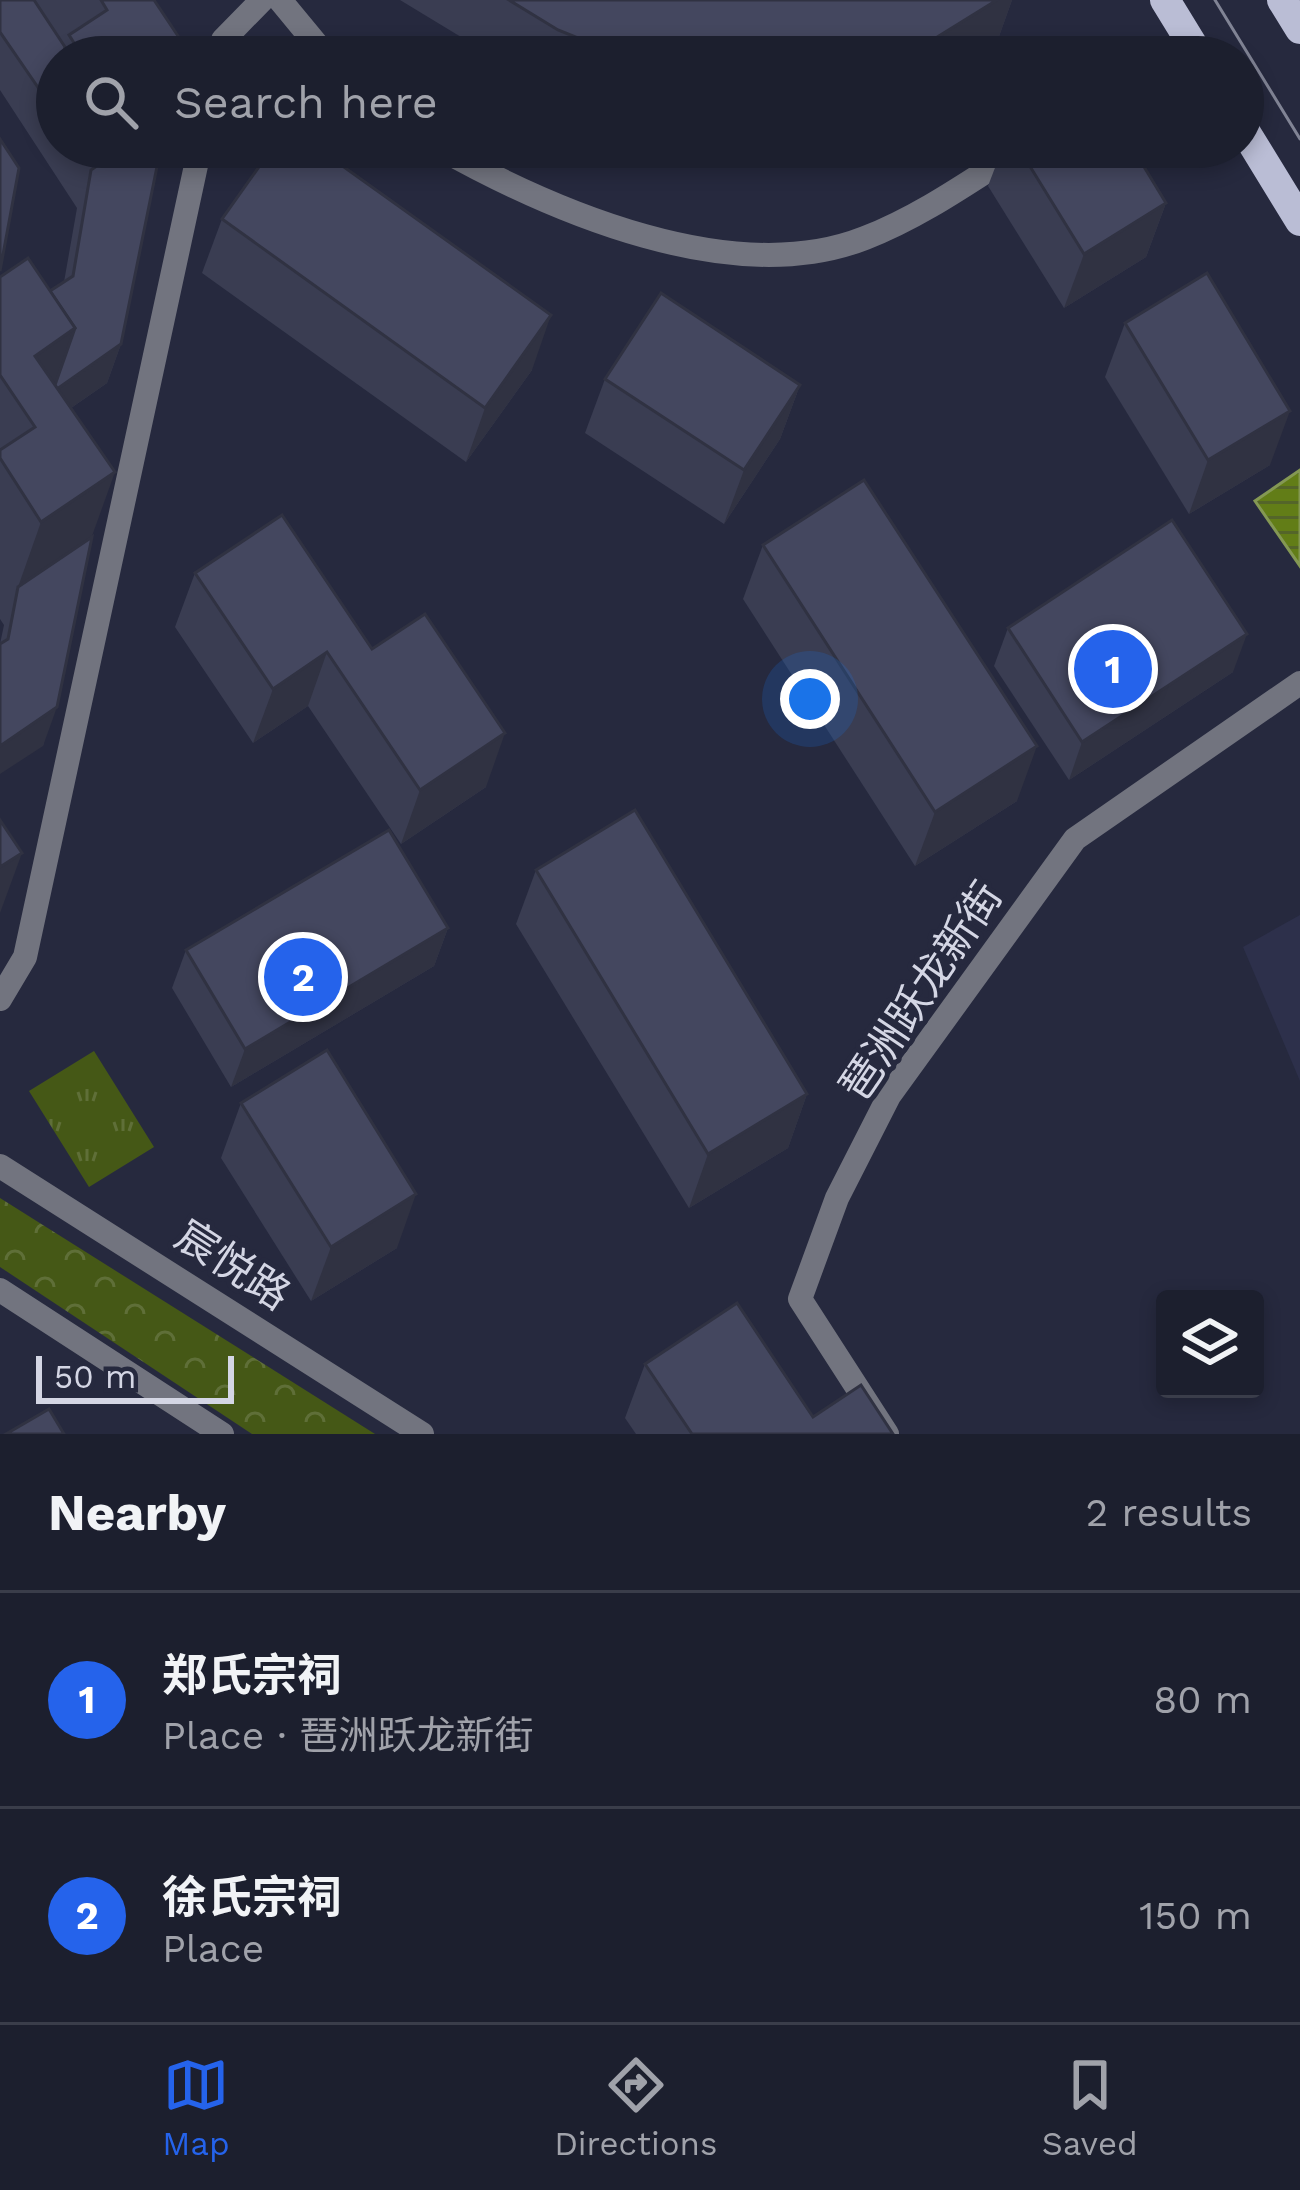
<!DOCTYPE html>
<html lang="en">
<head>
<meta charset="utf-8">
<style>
  :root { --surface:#1c1f2e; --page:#292c3a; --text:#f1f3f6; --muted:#a0a2aa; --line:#3a3d4a; --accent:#2563eb }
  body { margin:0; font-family:"Work Sans","Noto Sans SC",sans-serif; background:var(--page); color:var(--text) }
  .controls { position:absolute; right:36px; bottom:36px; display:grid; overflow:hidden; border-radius:12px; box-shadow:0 6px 18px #0003 }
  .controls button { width:108px; height:108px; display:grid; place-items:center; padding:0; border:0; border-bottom:3px solid var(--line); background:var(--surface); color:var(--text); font:60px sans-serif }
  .scale { position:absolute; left:36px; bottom:30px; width:198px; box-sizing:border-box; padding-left:12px; border:6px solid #d4d6e4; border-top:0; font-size:33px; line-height:42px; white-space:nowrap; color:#d4d6e4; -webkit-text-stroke:9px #26293e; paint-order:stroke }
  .you { position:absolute; left:810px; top:699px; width:42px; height:42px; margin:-30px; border:9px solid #fff; border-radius:50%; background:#1a73e8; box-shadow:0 0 0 18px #1a73e833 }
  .badge { display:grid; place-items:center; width:78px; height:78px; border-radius:50%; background:var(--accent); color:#fff; font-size:39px; font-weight:700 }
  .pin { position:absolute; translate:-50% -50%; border:6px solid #fff; box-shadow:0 3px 12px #0006 }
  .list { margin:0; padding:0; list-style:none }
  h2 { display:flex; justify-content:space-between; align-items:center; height:156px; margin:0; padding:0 48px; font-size:51px }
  h2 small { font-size:39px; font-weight:400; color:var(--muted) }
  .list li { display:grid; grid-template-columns:78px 1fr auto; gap:36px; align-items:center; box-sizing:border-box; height:216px; padding:0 48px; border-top:3px solid var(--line) }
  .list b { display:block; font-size:45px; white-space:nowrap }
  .list p { margin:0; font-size:39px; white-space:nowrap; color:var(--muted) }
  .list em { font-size:39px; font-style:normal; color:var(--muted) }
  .icon { flex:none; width:66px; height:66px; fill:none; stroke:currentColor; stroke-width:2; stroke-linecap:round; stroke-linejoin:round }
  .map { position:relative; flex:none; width:1300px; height:1434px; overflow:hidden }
  .search { position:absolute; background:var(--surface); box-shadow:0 6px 18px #0003; left:36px; right:36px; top:36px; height:132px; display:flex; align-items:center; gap:30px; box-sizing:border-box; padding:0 42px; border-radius:66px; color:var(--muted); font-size:45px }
  .sheet { height:588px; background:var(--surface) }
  nav { display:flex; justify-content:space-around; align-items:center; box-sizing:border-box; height:168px; border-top:3px solid var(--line); background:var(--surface); font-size:33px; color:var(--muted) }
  nav a { display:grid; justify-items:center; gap:6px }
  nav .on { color:var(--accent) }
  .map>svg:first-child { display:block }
  .built { fill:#2d304b }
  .grass { fill:url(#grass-tufts) }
  .park { fill:url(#park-crowns) }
  .water { fill:url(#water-rules); stroke:#849854; stroke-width:3 }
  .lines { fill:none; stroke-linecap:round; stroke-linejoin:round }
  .minor { stroke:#72747f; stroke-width:24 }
  .tertiary { stroke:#72747f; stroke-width:24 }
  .primary { stroke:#babdd5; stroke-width:30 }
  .tram { stroke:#818495; stroke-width:3 }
  .wall { fill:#3a3d52 }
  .shaded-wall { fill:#303242 }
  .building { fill:#44475f; stroke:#303242; stroke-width:3 }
  .labels { text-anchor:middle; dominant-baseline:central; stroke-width:10; stroke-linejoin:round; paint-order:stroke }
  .street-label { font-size:42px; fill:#d4d6e4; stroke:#26293e }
</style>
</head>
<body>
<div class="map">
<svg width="1300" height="1434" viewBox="0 0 1300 1434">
  <defs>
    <pattern id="grass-tufts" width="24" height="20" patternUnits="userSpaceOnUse" patternTransform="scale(3)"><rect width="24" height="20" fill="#455816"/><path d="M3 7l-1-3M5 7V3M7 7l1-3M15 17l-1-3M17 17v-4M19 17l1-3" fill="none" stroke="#5f6f38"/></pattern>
    <pattern id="park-crowns" width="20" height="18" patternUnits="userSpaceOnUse" patternTransform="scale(3)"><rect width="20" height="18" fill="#455816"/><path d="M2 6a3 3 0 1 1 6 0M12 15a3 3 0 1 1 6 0" fill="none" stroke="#5f6f38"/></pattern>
    <pattern id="water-rules" width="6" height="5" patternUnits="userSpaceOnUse" patternTransform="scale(3)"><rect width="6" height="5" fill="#627d17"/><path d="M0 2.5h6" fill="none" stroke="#546529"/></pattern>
  </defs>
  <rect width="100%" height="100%" fill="#26293e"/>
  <!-- built -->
  <polygon class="built" points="1300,915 1300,1081 1243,947"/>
  <!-- grass -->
  <polygon class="grass" points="94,1051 154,1147 89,1187 29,1091"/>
  <!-- park -->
  <polygon class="park" points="0,1198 375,1434 252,1434 0,1267"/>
  <!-- water -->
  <polygon class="water" points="1300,470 1300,566 1255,501"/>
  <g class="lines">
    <!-- minor -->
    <g class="minor">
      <polyline points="280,0 327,57"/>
      <polyline points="219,57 223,40 262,0"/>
      <polyline points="1165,57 1190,41"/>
      <path d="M 438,147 C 552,211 733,290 865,238 C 922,216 973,179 1024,147"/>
      <polyline points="0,999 25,957 200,147"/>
      <polyline points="887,1434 800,1299 837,1198 889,1096 1075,839 1300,683"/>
    </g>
    <!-- tertiary -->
    <g class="tertiary">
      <polyline points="0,1166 422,1434"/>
      <polyline points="0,1290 222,1434"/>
    </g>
    <!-- primary -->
    <g class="primary">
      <polyline points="1165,0 1200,57"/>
      <polyline points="1282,0 1300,29"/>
      <polyline points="1243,128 1300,221"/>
    </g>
    <!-- tram -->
    <polyline class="tram" points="1215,0 1300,139"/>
  </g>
  <!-- wall -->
  <g class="wall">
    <polygon points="0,0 154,0 189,57 57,57 57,147 161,147 121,344 107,383 71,408 92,537 43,746 0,644 4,625 0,619 0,277 50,291 64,282 77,208 0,90"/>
    <polygon points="400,0 1012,0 997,42 973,57 494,57"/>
    <polygon points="1003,147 1132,147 1166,203 1146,257 1064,308 988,186"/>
    <polygon points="222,219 532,370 466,462 202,273"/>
    <polygon points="1125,323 1270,465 1189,514 1105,377"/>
    <polygon points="605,379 800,385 780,439 724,524 585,433"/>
    <polygon points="763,545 1017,801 915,866 743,599"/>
    <polygon points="195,573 372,649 486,787 401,844 308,706 253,743 175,627"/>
    <polygon points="1008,628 1233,672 1069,780 994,666"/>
    <polygon points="536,870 807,1094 788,1148 689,1208 516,924"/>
    <polygon points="448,928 434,966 231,1087 172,988 186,950"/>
    <polygon points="241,1103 397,1248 311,1301 221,1158"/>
    <polygon points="645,1364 813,1417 893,1434 636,1434 625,1418"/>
  </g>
  <!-- shaded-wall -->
  <g class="shaded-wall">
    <polygon points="997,0 1012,0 997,42 973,57 905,57"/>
    <polygon points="99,147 156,147 91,170"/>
    <polygon points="1166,203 1146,257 1064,308 1084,254"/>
    <polygon points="551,315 532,370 466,462 485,408"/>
    <polygon points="75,328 121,344 107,383 32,435 35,427 35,356"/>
    <polygon points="800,385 780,439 724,524 744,470"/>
    <polygon points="1290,411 1270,465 1189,514 1208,460"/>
    <polygon points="115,472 78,575 18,587 41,522"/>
    <polygon points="1247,634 1233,672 1069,780 1082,742"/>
    <polygon points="327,652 308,706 253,743 273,689"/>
    <polygon points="57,707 43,746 0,774 0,746"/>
    <polygon points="505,733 486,787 401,844 420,790"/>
    <polygon points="1037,746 1017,801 915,866 935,812"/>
    <polygon points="22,853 0,913 0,867"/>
    <polygon points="448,928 434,966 231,1087 245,1049"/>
    <polygon points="807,1094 788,1148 689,1208 708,1154"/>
    <polygon points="416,1194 397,1248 311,1301 331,1247"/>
  </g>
  <!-- building -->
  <g class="building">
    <polygon points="0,0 34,0 65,47 62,57 57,57 57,69 46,99 0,32"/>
    <polygon points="101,0 154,0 190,54 185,57 83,57 69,35 107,10"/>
    <polygon points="509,0 997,0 905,57 625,57 558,30"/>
    <polygon points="0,139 19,168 0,271"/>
    <polygon points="124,147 161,147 121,344 57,389 55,385 75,328 50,291 73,276 91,170"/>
    <polygon points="273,147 316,147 551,315 485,408 222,219"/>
    <polygon points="1018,147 1132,147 1166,203 1084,254"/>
    <polygon points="28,258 75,328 35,356 115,472 41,522 0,458 0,450 35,427 0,375 0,277"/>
    <polygon points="1207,273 1290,411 1208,460 1125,323"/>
    <polygon points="661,293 800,385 744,470 605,379"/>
    <polygon points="864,480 1037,746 935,812 763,545"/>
    <polygon points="282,515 372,649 425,614 505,733 420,790 327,652 273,689 195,573"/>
    <polygon points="1172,520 1247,634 1082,742 1008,628"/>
    <polygon points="92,537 57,707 0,746 0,644 8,639 18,587"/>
    <polygon points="635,810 807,1094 708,1154 536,870"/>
    <polygon points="0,820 22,853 0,867"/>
    <polygon points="389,830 448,928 245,1049 186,950"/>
    <polygon points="327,1050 416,1194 331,1247 241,1103"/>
    <polygon points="737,1303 813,1417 861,1385 893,1434 692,1434 645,1364"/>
    <polygon points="49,1409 64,1434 6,1434"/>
  </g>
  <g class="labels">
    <!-- street labels -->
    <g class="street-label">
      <text transform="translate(921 991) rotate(-56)">琶洲跃龙新街</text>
      <text transform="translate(233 1265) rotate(33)">宸悦路</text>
    </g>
  </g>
</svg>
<div class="controls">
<button><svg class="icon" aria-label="layers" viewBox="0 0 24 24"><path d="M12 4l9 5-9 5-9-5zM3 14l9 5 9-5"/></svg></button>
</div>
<div class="scale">50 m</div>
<div class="you"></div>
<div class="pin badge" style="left:1113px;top:669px">1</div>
<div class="pin badge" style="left:303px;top:977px">2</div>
<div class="search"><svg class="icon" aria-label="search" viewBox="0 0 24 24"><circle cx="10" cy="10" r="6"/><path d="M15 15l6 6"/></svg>Search here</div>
</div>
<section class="sheet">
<h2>Nearby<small>2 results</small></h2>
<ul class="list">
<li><span class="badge">1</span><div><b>郑氏宗祠</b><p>Place · 琶洲跃龙新街</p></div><em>80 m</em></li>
<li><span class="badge">2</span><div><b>徐氏宗祠</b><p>Place</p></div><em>150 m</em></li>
</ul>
</section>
<nav>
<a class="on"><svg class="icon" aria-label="map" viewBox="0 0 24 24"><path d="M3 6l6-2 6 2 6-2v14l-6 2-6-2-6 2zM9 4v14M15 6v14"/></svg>Map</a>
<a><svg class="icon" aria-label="directions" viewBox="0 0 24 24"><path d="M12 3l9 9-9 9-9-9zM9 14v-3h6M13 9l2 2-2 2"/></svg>Directions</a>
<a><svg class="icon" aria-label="saved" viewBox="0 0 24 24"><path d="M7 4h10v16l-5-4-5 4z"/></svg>Saved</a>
</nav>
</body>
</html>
